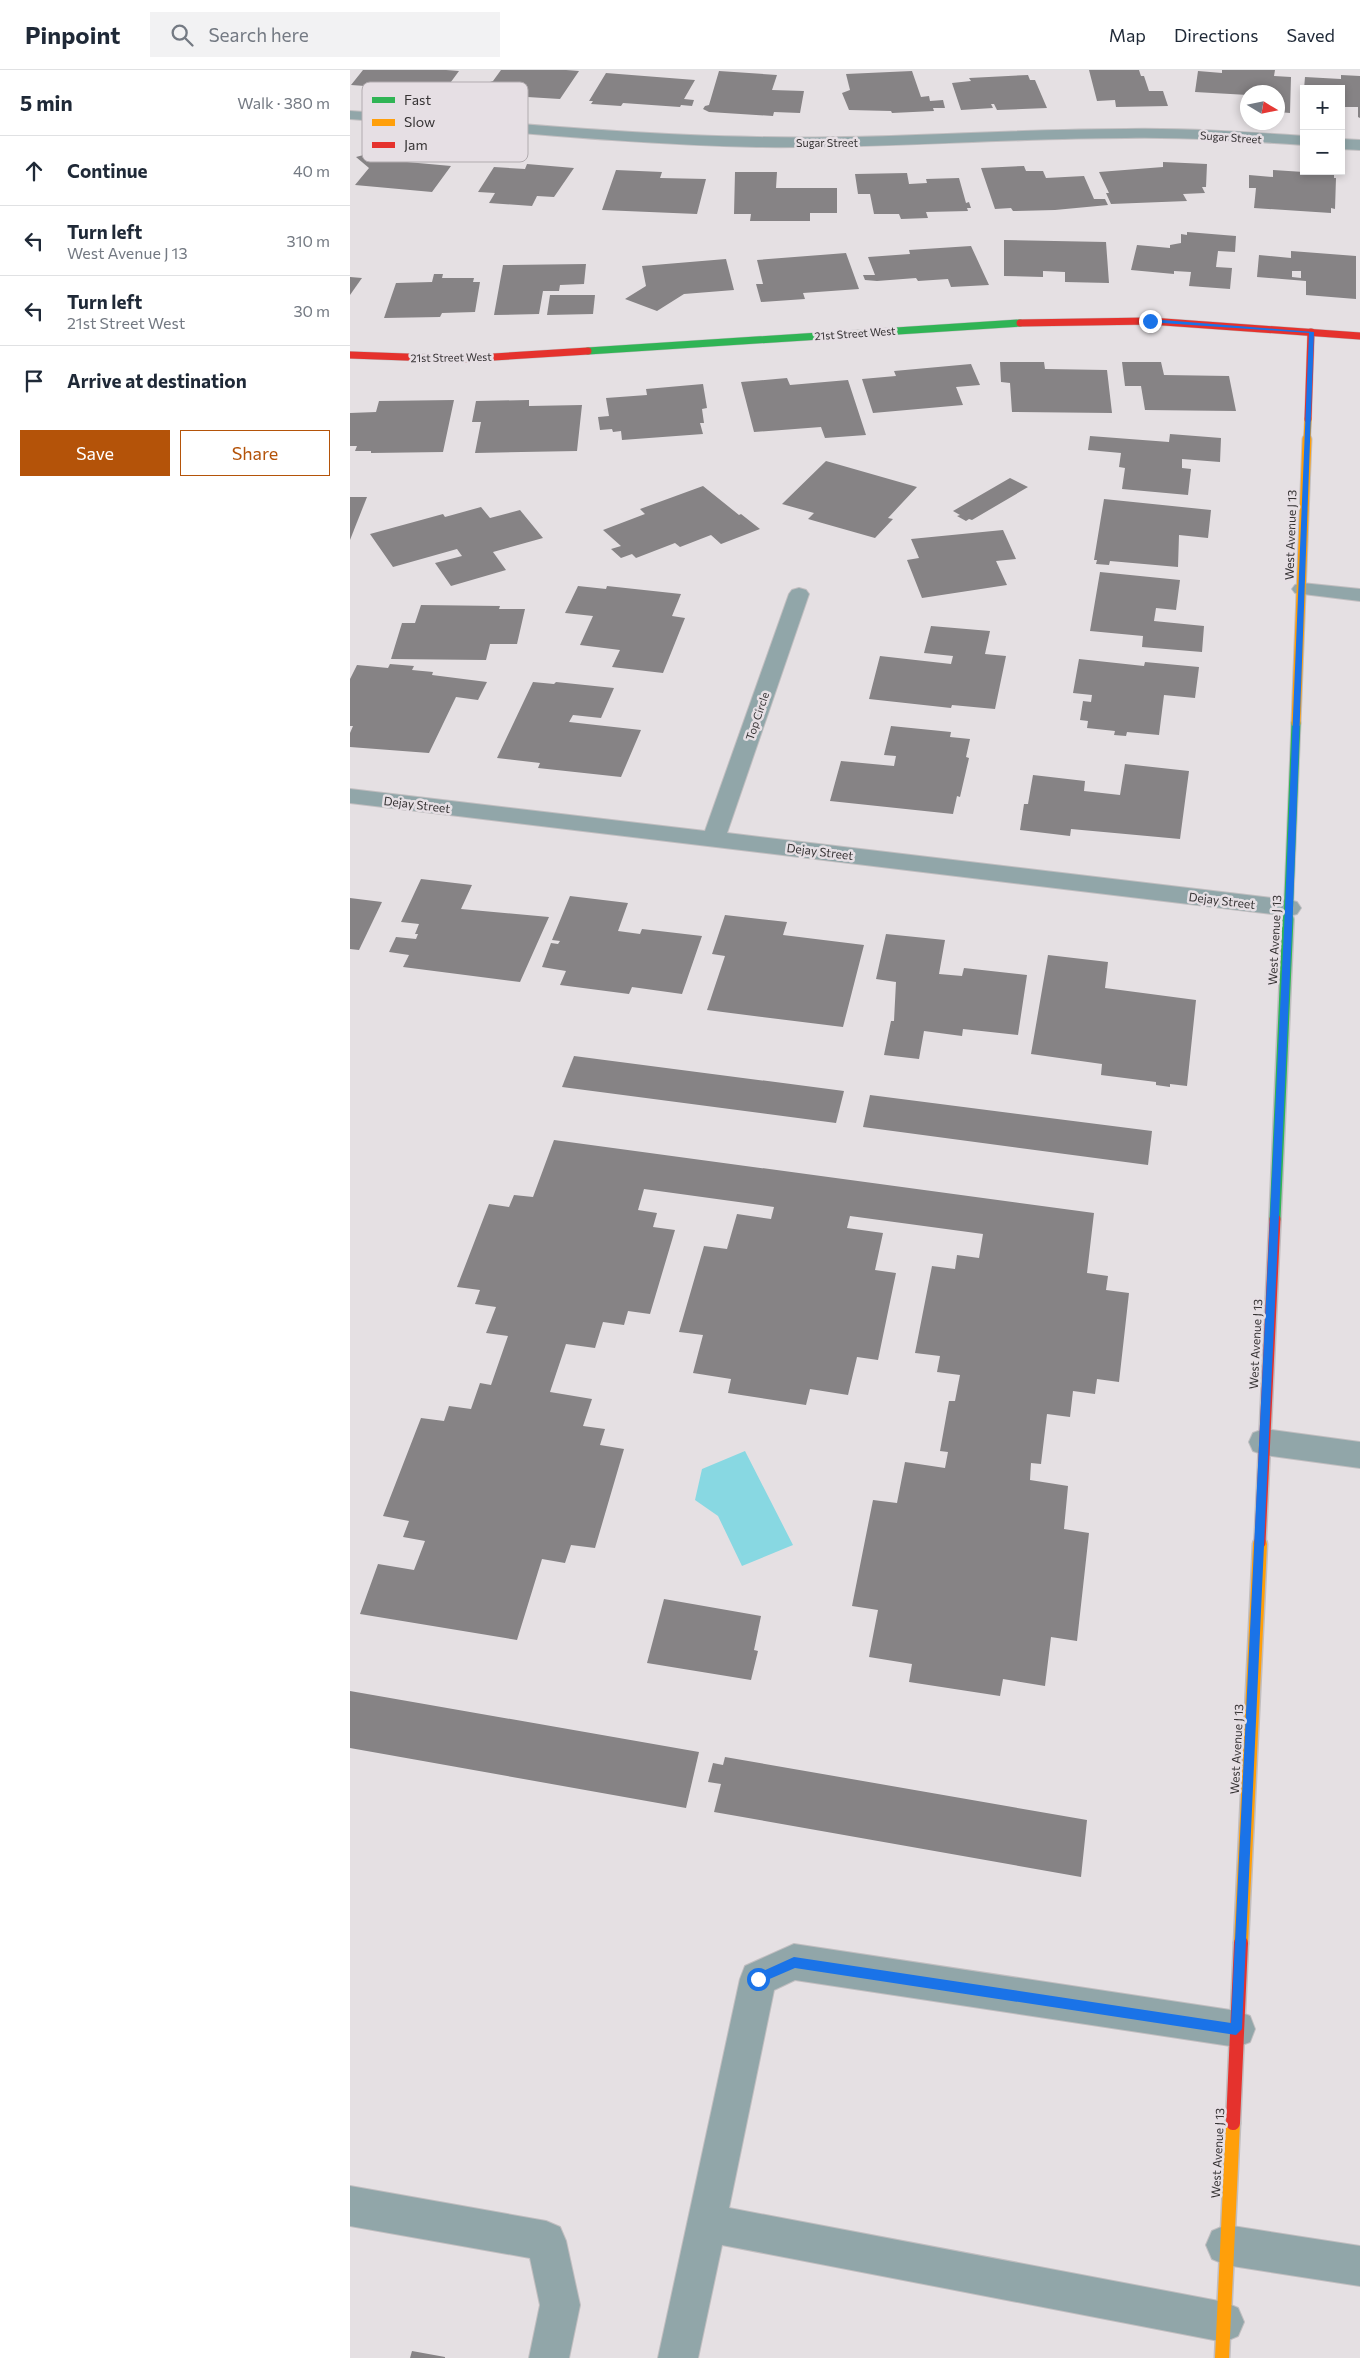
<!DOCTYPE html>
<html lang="en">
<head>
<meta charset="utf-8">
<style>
  :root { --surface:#fff; --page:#f2f2f3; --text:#1f2937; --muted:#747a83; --line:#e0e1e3; --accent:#b45309 }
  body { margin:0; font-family:Commissioner,sans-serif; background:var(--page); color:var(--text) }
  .controls { position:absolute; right:15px; top:15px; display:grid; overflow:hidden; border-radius:0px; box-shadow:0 2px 8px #0003 }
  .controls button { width:45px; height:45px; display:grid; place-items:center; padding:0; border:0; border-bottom:1px solid var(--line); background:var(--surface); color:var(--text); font:25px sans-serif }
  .compass { position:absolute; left:890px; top:15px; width:45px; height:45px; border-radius:50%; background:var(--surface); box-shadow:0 2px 8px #0003; rotate:100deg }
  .stop { position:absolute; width:15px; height:15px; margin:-11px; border:4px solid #1a73e8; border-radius:50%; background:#fff }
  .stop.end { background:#1a73e8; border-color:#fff; box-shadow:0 1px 5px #0008 }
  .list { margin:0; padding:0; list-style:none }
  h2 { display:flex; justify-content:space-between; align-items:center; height:65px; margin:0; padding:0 20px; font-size:21px }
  h2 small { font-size:16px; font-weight:400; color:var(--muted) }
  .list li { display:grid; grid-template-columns:32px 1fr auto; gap:15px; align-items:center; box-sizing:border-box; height:70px; padding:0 20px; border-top:1px solid var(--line) }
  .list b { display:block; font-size:19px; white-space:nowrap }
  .list p { margin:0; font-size:16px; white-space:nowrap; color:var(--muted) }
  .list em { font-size:16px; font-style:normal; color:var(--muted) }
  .actions { display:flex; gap:10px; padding:15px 20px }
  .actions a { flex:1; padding:11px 0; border:1px solid var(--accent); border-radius:0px; text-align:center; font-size:18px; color:var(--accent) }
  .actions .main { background:var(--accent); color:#fff }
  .icon { flex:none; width:28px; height:28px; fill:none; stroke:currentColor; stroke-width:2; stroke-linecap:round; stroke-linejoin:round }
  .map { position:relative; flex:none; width:1010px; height:2288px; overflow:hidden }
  header { display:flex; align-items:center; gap:30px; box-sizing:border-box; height:70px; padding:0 25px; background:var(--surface); border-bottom:1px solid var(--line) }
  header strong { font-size:24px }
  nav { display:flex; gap:28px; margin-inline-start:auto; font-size:18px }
  .search { width:350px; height:45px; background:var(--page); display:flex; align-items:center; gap:12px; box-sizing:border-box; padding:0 18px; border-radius:0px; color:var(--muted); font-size:19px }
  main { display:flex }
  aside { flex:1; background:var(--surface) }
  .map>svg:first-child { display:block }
  .water { fill:#88d8e2 }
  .building { fill:#868385; fill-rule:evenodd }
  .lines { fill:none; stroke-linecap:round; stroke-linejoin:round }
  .lane-casing { stroke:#c1bec0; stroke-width:2 }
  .street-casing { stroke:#c1bec0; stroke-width:2 }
  .fast-far2-casing { stroke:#c1bec0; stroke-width:8 }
  .fast-far1-casing { stroke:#c1bec0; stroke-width:11 }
  .fast-casing { stroke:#c1bec0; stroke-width:14 }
  .slow-far3-casing { stroke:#c1bec0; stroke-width:8 }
  .slow-far2-casing { stroke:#c1bec0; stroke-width:11 }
  .slow-far1-casing { stroke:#c1bec0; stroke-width:14 }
  .slow-casing { stroke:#c1bec0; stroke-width:17 }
  .jam-far2-casing { stroke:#c1bec0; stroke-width:8 }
  .jam-far1-casing { stroke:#c1bec0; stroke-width:14 }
  .jam-casing { stroke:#c1bec0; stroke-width:17 }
  .lane { fill:#91a6a9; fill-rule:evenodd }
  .street { fill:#91a6a9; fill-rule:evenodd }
  .fast-far2 { stroke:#30b455; stroke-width:7 }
  .fast-far1 { stroke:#30b455; stroke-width:9 }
  .fast { stroke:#30b455; stroke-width:11 }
  .slow-far3 { stroke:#ff9f0a; stroke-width:7 }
  .slow-far2 { stroke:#ff9f0a; stroke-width:9 }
  .slow-far1 { stroke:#ff9f0a; stroke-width:11 }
  .slow { stroke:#ff9f0a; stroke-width:14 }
  .jam-far2 { stroke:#e5322d; stroke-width:7 }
  .jam-far1 { stroke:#e5322d; stroke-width:11 }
  .jam { stroke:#e5322d; stroke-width:14 }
  .route { fill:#1a73e8 }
  .labels { text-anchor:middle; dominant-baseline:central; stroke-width:5; stroke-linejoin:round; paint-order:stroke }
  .far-street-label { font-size:11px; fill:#363334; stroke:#e6dfe4 }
  .street-label { font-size:12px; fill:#363334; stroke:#e6dfe4 }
  .key { fill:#e6dfe4; stroke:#b1abaf; stroke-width:1 }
  .key-label { font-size:14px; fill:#363334 }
</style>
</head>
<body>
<header>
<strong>Pinpoint</strong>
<div class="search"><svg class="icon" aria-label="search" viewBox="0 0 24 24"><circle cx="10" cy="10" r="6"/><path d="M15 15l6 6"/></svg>Search here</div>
<nav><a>Map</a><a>Directions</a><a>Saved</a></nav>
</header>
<main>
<aside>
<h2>5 min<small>Walk · 380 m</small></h2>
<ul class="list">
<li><svg class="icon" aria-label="ahead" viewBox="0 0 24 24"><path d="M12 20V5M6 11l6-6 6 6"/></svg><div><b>Continue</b></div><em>40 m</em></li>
<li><svg class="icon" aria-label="left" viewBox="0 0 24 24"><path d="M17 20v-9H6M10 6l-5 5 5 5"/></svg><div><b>Turn left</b><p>West Avenue J 13</p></div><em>310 m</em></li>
<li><svg class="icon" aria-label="left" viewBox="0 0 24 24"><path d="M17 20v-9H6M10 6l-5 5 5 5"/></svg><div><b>Turn left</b><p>21st Street West</p></div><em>30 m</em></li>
<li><svg class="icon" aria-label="arrive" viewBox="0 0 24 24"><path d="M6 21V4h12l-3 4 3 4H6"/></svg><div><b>Arrive at destination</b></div></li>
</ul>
<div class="actions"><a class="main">Save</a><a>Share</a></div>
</aside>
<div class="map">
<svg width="1010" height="2288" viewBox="0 0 1010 2288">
  <rect width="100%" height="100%" fill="#e5e0e3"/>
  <!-- water -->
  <polygon class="water" points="395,1381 443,1475 392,1496 368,1446 345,1430 352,1399"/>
  <!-- building -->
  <g class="building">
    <polygon points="13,0 96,0 109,1 92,24 57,22 58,19 1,15"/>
    <polygon points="151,0 216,0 229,1 210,29 161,26 159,29 124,27 134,14 143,11"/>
    <polygon points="739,0 789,0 791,6 794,6 799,21 813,21 818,36 766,37 765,30 747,31"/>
    <polygon points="872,0 925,0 924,6 941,7 940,43 928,42 928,22 898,22 898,25 845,22 848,1 872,3"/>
    <polygon points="369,1 427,5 422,20 454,21 450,43 424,42 423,46 359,42 353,39 355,36 359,35"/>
    <polygon points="562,1 571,27 579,26 580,31 593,30 595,38 583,38 584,41 542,43 541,41 499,40 492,23 500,20 496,4"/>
    <polygon points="256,3 345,10 334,29 344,30 342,36 331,35 330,37 273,33 271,36 241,34 243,31 239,31"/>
    <polygon points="678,5 680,10 685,10 697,38 647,40 644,34 641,34 643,38 611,40 602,13 621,11 619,8"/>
    <polygon points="991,5 1010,6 1010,48 1008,47 1008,37 995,37 995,42 991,42 991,19 954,19 955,7 991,9"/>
    <polygon points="39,78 57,92 101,96 82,122 5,115 19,98 6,87"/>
    <polygon points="813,92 857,94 856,117 852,117 855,123 833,124 837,131 761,134 756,123 759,123 749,102 813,97"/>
    <polygon points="177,94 224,98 204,127 187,126 182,136 139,133 145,123 128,122 144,97 175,99"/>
    <polygon points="674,96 676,101 693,101 696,108 734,106 744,129 755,129 758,135 705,140 663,141 661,138 645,139 631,98"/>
    <polygon points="266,100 312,102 310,108 356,109 347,144 252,140"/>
    <polygon points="923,100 984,104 984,108 986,108 985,139 981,138 981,143 904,138 906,118 899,118 899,105 923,107"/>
    <polygon points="385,102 427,102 426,118 487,118 487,143 460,143 460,151 400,151 401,144 384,144"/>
    <polygon points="557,103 559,114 577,113 576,109 609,108 616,133 619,132 621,138 617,138 618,141 576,142 578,148 551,149 549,144 524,144 520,124 508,124 505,104"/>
    <polygon points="837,162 886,166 885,182 868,181 866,197 882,198 880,219 839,216 841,202 824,201 824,204 781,200 787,175 820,178 820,175 831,173 831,164 837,165"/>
    <polygon points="654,170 756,172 759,213 715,212 715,202 693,201 693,207 654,206"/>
    <polygon points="621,176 639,215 601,217 598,209 568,211 566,208 527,211 515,210 513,205 525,205 518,187 560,184 559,180"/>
    <path d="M 941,181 L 1006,186 L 1006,229 L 956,225 L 956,211 L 907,207 L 909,185 L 941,188 ZM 942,201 L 951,201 L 951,208 L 942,207 Z"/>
    <polygon points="496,183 509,219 453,223 455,229 411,232 406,214 413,214 407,190"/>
    <polygon points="376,189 384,220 334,224 307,241 275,229 296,216 292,196"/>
    <polygon points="236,194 234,214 210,215 209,221 193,221 189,244 144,245 153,195"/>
    <polygon points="84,204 93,204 92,208 124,208 123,212 130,212 125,242 92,243 90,247 34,248 46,213 82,212"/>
    <polygon points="0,207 12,208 0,225"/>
    <polygon points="200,225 245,225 243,244 197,245"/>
    <polygon points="650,292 694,292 695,299 757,300 762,343 662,342 660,313 651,312"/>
    <polygon points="772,292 811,292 814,305 879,306 886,341 795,340 791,316 775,316"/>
    <polygon points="621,294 630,315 606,317 613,335 523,343 512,309 546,306 544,301"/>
    <polygon points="437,308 440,315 498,310 516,365 475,368 471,357 404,362 391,312"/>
    <polygon points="353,314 357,338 352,339 354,353 350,353 353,364 272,370 271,361 263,362 262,359 250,360 248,347 259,346 256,328 297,325 296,319"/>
    <polygon points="104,330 93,382 21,383 21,381 5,381 7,376 0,376 0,343 26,342 29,331"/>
    <polygon points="179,330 179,336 232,335 227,381 125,383 131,352 122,352 126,331"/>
    <polygon points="820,364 871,368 870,392 832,389 832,398 841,399 838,425 772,419 775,398 769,397 771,383 738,380 740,366 819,372"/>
    <polygon points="476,391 567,417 538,448 543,449 525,468 458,449 464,443 432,434"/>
    <polygon points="660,408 678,417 622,450 619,449 616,451 607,446 610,445 603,441"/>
    <polygon points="353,416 389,445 391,444 410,459 371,474 361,465 330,477 325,473 286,488 282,484 271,488 261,479 271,476 253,460 295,444 290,439"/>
    <polygon points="0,427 17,427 0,470"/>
    <polygon points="754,429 861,440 858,468 829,465 828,497 760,491 759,495 746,494 747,490 744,490"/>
    <polygon points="131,437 140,448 170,440 193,468 143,482 156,500 101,516 85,493 112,486 107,479 43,497 20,464 93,444 95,447"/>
    <polygon points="653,460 666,489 646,491 657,515 572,528 557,490 569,488 561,469"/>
    <polygon points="750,502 830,510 826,540 806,538 804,551 854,556 852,582 792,577 793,566 740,561"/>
    <polygon points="228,516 256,519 257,516 331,524 322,546 335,548 313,603 262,597 270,580 230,575 243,546 215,543"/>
    <polygon points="71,535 150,536 149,539 175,539 167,574 140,574 136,590 41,589 52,553 65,553"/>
    <polygon points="581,556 640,561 635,584 656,586 645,639 602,635 601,638 519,629 530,586 601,594 603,586 574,583"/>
    <polygon points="729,589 794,596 795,592 849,597 845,628 814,625 809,665 777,662 776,666 764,665 765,661 737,658 738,651 730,650 733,631 741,632 742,625 723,623"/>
    <polygon points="40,594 64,596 62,600 83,602 82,605 137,612 128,630 106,627 79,683 0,677 0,663 3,656 0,656 0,609 7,595 38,598"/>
    <polygon points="183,612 204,614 206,612 264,618 251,648 223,645 219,652 291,660 271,707 188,698 190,693 147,688"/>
    <polygon points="541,656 601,662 600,667 620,669 616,687 619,688 610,727 607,726 603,744 480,731 491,691 544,696 546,686 534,685"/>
    <polygon points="775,694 839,701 830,769 721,759 720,766 670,760 674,734 678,734 683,705 735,711 734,721 770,725"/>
    <polygon points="71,809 122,815 111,839 199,847 170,912 53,897 59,885 39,882 46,867 66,869 68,864 65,864 69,854 51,852"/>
    <polygon points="220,826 278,833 268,861 290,864 292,859 352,866 332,924 282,917 279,924 210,915 216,901 192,897 201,873 208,874 210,871 202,870"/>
    <polygon points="0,828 32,832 9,880 0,879"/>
    <polygon points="375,845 437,852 433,865 514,875 493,957 357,940 375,886 362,884"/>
    <polygon points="536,864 595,870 589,904 612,906 614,898 677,905 668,965 613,959 612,966 574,961 569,989 534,985 541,951 544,951 546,912 526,909"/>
    <polygon points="698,885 758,892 755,918 846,930 837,1016 820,1014 820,1017 806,1015 806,1012 751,1005 752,994 681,984"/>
    <polygon points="224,986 494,1021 486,1053 212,1017"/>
    <polygon points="520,1025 802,1061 798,1095 513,1057"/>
    <polygon points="204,1070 744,1143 737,1203 758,1206 756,1220 779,1223 769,1312 747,1309 745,1324 723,1321 720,1347 697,1344 691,1394 681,1393 680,1410 718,1416 714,1459 739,1463 727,1571 701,1567 695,1616 653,1609 650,1626 559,1612 562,1594 519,1587 528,1540 502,1536 523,1430 547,1433 555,1392 595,1398 598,1382 590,1381 599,1331 605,1331 610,1305 587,1302 590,1286 565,1283 582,1196 605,1199 607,1185 629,1188 633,1164 500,1146 497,1158 533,1163 525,1200 546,1203 528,1290 507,1287 498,1325 460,1319 456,1335 378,1323 381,1309 343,1303 353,1265 329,1262 354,1176 377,1179 387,1144 421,1149 424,1137 294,1119 288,1140 307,1143 303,1157 325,1160 300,1244 278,1241 274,1255 253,1252 245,1278 216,1274 200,1322 242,1329 233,1356 255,1359 250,1375 274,1379 245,1478 221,1475 215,1493 192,1489 167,1570 10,1544 28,1494 64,1500 75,1471 53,1467 59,1451 33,1446 71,1348 94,1351 99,1336 121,1339 130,1313 141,1315 158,1266 136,1263 146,1237 125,1234 130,1220 107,1217 139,1134 159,1137 164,1125 183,1127"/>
    <polygon points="314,1529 411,1546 404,1580 408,1581 401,1610 297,1593"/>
    <polygon points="0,1621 349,1682 336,1738 0,1678"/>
    <polygon points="375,1687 737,1750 731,1807 364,1742 371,1714 358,1712 363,1693 373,1695"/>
    <polygon points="62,2281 95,2287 95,2288 60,2288"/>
  </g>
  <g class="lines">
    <!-- lane casing -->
    <g class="lane-casing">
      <g id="lane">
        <polygon points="914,1359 1010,1372 1010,1398 914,1385 903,1381 899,1372 903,1363"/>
        <polygon points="444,1874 887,1941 900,1946 905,1959 900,1972 887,1977 445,1910 424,1920 379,2138 874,2232 888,2238 894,2252 888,2266 874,2272 372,2175 348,2288 308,2288 390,1909 395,1896"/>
        <polygon points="0,2116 196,2151 210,2157 216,2171 230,2235 219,2288 179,2288 190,2235 180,2188 0,2156"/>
        <polygon points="876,2155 1010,2176 1010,2216 876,2195 862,2189 856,2175 862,2161"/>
      </g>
    </g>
    <!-- street casing -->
    <g class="street-casing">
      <g id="street">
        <path d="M 0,41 C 135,50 271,65 407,67 C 530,70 653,59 776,59 C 836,58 895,62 954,66 L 954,75 C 895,71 836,67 776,68 C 653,68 530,79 407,77 C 271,74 135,59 0,49 Z"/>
        <polygon points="991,69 1010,70 1010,80 991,79"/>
        <polygon points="952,513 1010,519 1010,531 945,523 942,519 945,515"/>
        <polygon points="449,518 456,520 459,524 377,763 939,830 947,832 951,838 947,844 939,846 0,733 0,719 355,761 439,524 442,520"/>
      </g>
    </g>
    <!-- fast-far2 casing -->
    <g class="fast-far2-casing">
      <polyline id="fast-far2" points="238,281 670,253"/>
    </g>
    <!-- fast-far1 casing -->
    <g class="fast-far1-casing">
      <polyline id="fast-far1" points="938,850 946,653"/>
    </g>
    <!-- fast casing -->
    <g class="fast-casing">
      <polyline id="fast" points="925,1149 938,849"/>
    </g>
    <!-- slow-far3 casing -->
    <g class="slow-far3-casing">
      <polyline id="slow-far3" points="957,370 958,349"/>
    </g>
    <!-- slow-far2 casing -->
    <g class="slow-far2-casing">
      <polyline id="slow-far2" points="946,653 957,369"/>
    </g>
    <!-- slow-far1 casing -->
    <g class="slow-far1-casing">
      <polyline id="slow-far1" points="910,1475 910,1473"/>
    </g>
    <!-- slow casing -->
    <g class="slow-casing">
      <g id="slow">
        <polyline points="891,1873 910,1474"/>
        <polyline points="872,2288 883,2053"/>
      </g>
    </g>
    <!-- jam-far2 casing -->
    <g class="jam-far2-casing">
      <g id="jam-far2">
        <polyline points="670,253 800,251 1010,266"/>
        <polyline points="0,285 111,289 238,281"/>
        <polyline points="958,349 961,262"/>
      </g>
    </g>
    <!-- jam-far1 casing -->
    <g class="jam-far1-casing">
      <polyline id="jam-far1" points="910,1473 925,1149"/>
    </g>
    <!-- jam casing -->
    <g class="jam-casing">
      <polyline id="jam" points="883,2053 891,1873"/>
    </g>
    <!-- lane -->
    <use href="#lane" class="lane"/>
    <!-- street -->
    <use href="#street" class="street"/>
    <!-- fast-far2 -->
    <use href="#fast-far2" class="fast-far2"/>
    <!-- fast-far1 -->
    <use href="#fast-far1" class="fast-far1"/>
    <!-- fast -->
    <use href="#fast" class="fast"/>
    <!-- slow-far3 -->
    <use href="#slow-far3" class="slow-far3"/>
    <!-- slow-far2 -->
    <use href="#slow-far2" class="slow-far2"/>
    <!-- slow-far1 -->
    <use href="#slow-far1" class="slow-far1"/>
    <!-- slow -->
    <use href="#slow" class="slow"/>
    <!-- jam-far2 -->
    <use href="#jam-far2" class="jam-far2"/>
    <!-- jam-far1 -->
    <use href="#jam-far1" class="jam-far1"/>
    <!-- jam -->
    <use href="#jam" class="jam"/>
  </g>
  <!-- route -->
  <polygon class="route" points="800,249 964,262 943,838 892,1959 886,1965 445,1898 408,1914 402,1909 404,1905 444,1887 881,1953 935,838 959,263 798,252"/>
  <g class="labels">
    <!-- far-street labels -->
    <g class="far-street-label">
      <text transform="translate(881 67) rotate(4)">Sugar Street</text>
      <text x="477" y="72">Sugar Street</text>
      <text transform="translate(505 263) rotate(-4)">21st Street West</text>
      <text transform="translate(101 287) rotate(-1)">21st Street West</text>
      <text transform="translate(407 646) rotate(-71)">Top Circle</text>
    </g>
    <!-- street labels -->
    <g class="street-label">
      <text transform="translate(940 465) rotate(-88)">West Avenue J 13</text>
      <text transform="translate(67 734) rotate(7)">Dejay Street</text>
      <text transform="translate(470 781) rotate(7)">Dejay Street</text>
      <text transform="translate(872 830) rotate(7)">Dejay Street</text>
      <text transform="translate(924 870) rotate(-87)">West Avenue J 13</text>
      <text transform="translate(905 1274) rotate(-87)">West Avenue J 13</text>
      <text transform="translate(886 1679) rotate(-87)">West Avenue J 13</text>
      <text transform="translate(867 2083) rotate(-87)">West Avenue J 13</text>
    </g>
  </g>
  <!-- legend -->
  <rect x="12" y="12" width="166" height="80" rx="8" class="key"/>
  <rect x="22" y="27" width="23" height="6" fill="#30b455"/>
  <rect x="22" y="49" width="23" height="7" fill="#ff9f0a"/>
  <rect x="22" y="72" width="23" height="6" fill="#e5322d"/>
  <g class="key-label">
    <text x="54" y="35">Fast</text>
    <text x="54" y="57">Slow</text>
    <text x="54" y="80">Jam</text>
  </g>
</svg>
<div class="controls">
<button>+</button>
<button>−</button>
</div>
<svg class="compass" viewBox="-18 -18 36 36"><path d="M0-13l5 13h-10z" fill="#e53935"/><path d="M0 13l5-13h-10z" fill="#747a83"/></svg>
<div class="stop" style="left:408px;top:1909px"></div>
<div class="stop end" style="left:800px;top:251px"></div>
</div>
</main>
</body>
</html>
